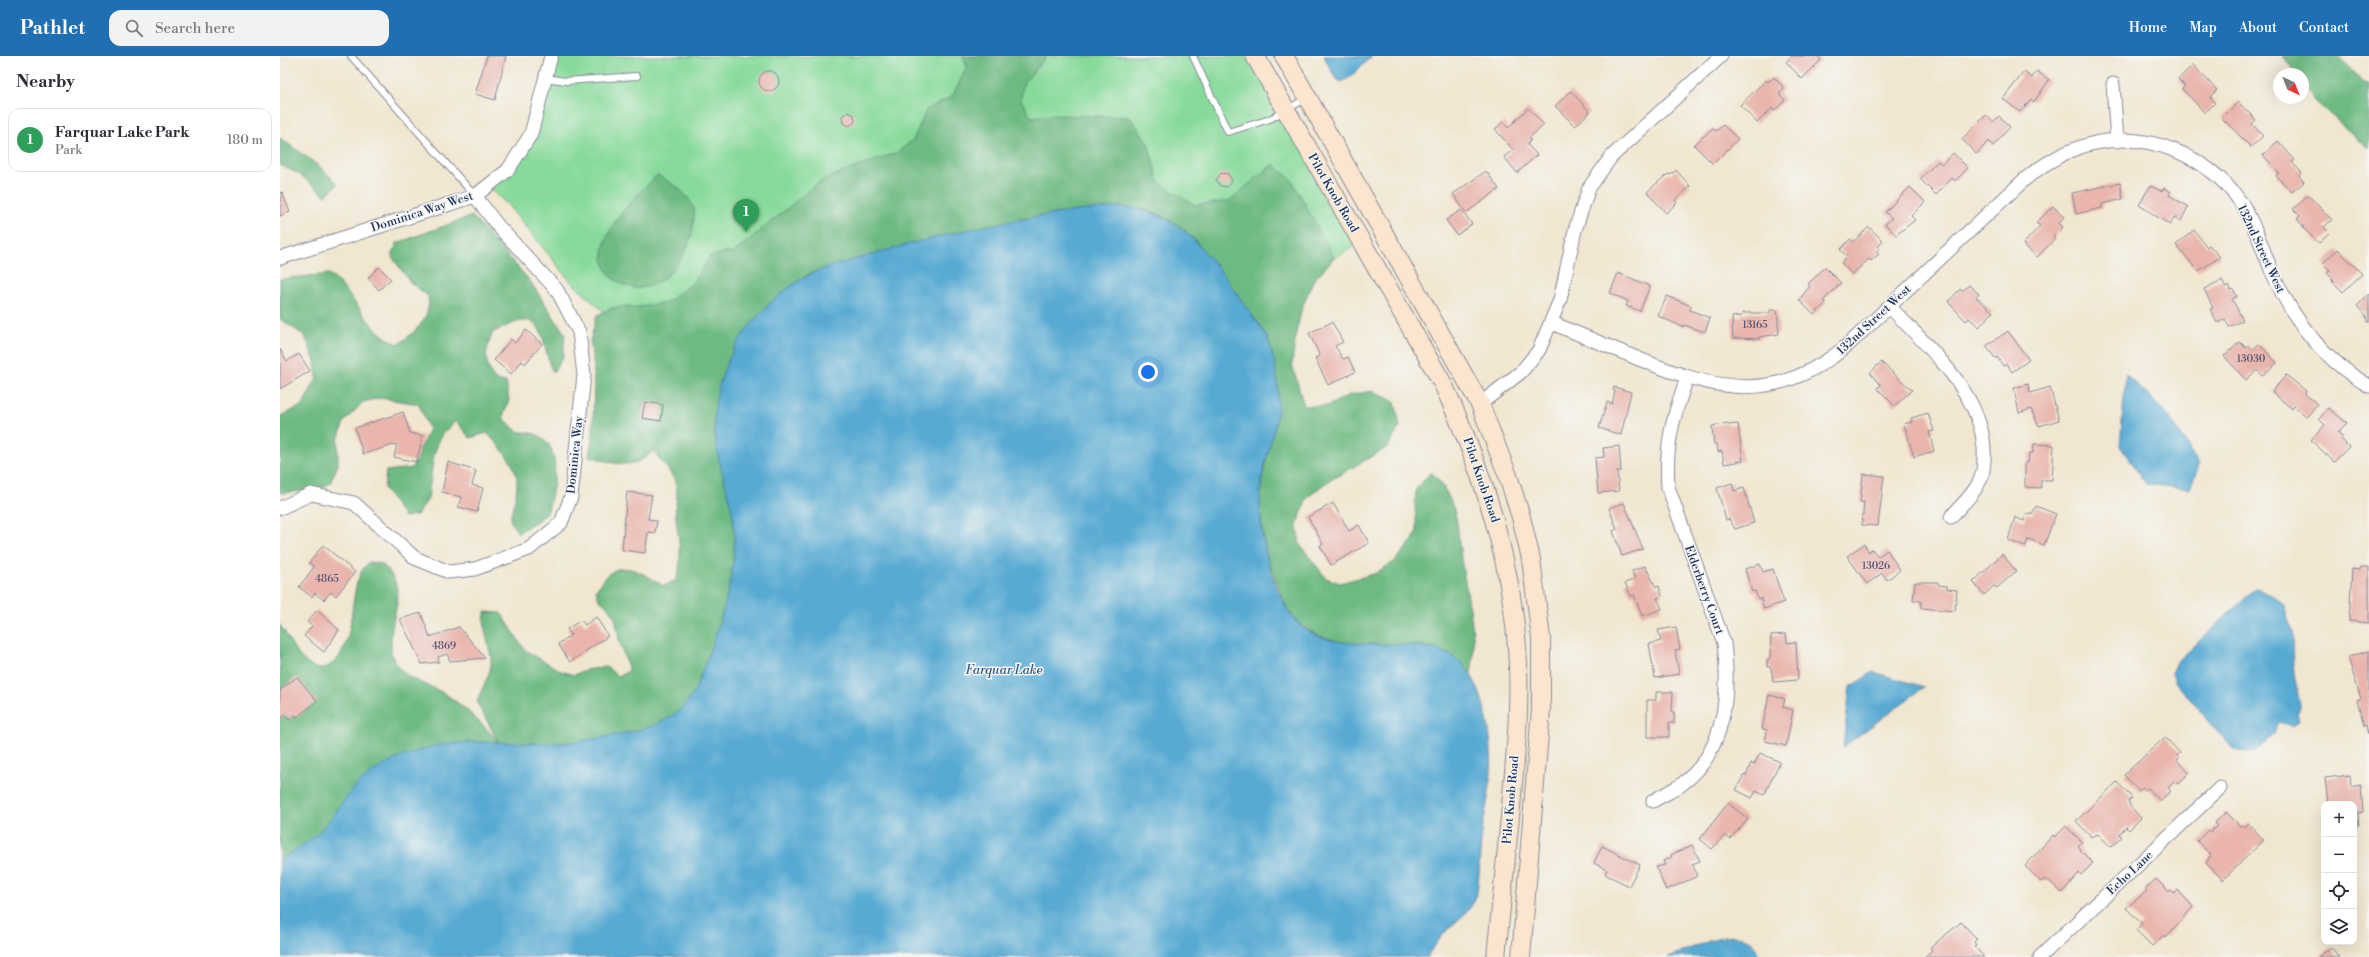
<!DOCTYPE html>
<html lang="en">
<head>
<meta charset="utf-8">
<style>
  :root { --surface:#fff; --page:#f2f2f3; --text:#2b2b33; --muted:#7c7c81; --line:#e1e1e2; --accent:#1f6fb2 }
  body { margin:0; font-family:"Libre Bodoni",serif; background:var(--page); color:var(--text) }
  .controls { position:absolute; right:12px; bottom:12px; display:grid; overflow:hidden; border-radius:8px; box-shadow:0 4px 16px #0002 }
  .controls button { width:36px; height:36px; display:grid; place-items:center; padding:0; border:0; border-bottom:1px solid var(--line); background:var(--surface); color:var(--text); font:20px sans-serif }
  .compass { position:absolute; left:1993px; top:12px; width:36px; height:36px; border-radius:50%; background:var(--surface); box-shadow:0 4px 16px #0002; rotate:137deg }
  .you { position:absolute; left:868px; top:316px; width:14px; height:14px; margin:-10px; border:3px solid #fff; border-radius:50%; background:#1a73e8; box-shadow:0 0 0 6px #1a73e833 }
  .badge { display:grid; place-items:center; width:26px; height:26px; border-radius:50%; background:var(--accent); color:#fff; font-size:13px; font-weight:700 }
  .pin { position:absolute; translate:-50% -33px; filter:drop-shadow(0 1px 2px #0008) }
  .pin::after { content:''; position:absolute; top:21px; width:14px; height:12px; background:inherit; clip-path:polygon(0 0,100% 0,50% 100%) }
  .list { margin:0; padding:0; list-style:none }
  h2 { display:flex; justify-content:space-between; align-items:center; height:52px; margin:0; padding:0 16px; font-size:17px }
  h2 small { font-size:13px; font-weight:400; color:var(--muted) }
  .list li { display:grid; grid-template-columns:26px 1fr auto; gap:12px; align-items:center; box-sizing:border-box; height:64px; margin:0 8px 8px; padding:0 8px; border:1px solid var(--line); border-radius:12px }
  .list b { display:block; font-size:15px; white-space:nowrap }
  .list p { margin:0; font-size:13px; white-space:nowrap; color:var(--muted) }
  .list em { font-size:13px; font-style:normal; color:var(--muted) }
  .icon { flex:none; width:22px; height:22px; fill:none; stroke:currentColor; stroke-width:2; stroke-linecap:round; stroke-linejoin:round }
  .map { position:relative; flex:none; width:2089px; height:901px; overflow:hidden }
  header { display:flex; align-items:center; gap:24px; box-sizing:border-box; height:56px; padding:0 20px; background:var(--accent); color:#fff }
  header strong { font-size:19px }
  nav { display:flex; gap:22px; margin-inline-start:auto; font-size:14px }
  .search { width:280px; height:36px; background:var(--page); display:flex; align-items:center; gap:10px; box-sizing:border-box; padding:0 14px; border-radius:12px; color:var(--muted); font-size:15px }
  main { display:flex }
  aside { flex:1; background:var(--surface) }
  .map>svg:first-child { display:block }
  .green { fill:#88da9b; stroke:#52847c }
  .forest { fill:#6eba83; stroke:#447470 }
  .water { fill:#58aad3; stroke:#3a6c98 }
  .building { fill:#e9b5ad }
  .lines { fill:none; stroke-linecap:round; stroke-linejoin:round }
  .lane-casing { stroke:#868a97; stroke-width:8 }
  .street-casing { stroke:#868a97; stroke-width:15 }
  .secondary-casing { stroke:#868a97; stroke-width:20 }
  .lane { stroke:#fff; stroke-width:6 }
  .street { stroke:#fff; stroke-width:13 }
  .secondary { stroke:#fbe5cf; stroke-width:18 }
  .labels { text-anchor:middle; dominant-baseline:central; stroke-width:3; stroke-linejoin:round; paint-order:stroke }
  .number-label { font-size:10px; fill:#4e5072 }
  .street-label { font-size:12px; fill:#1b2f5e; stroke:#f6f6f2 }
  .water-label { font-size:13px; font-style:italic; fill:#305a87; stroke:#f6f6f2 }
</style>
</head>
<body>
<header>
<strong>Pathlet</strong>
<div class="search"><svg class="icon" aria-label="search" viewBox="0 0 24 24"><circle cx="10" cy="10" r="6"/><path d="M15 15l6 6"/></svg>Search here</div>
<nav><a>Home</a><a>Map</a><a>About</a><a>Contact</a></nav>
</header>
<main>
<aside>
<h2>Nearby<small></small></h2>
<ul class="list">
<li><span class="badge" style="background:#2e9e5b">1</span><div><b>Farquar Lake Park</b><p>Park</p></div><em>180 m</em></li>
</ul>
</aside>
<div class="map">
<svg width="2089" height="901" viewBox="0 0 2089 901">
  <rect width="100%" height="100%" fill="#f6f6f2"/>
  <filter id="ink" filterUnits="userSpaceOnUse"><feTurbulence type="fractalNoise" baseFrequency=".025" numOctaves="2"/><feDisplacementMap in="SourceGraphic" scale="8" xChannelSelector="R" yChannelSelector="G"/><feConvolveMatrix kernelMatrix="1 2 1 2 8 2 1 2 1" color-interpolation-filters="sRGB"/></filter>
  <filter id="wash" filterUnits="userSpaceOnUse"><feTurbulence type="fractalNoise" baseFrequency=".012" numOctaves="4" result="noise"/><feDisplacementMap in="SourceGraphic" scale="16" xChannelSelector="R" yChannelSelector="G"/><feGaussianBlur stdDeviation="0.9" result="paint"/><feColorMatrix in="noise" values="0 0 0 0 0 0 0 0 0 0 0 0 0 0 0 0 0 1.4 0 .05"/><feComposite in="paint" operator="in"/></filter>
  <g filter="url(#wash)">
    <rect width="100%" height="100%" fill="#f1e6d0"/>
    <!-- green -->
    <polygon class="green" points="271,0 975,0 1081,187 983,243 969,256 938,211 900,171 882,160 810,153 752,162 613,193 407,330 292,227 226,147 207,131 251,78"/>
    <!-- forest -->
    <g class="forest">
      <path d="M 683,0 L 767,0 L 743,28 L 741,44 L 751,61 L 771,59 L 850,61 L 868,87 L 879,127 L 915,149 L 949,145 L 993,108 L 1012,124 L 1054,202 L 1033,225 L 1022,252 L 1016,277 L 1012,308 L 1024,350 L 1047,350 L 1070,339 L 1093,335 L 1115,346 L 1120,370 L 1108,391 L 1044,428 L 1027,442 L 1017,469 L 1020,489 L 1046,522 L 1060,527 L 1094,518 L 1114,506 L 1133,484 L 1137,474 L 1135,451 L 1136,433 L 1151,416 C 1160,425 1166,434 1171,446 C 1178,461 1178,478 1180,494 C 1185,536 1199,576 1191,618 L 1178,604 L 1158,594 L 1143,590 L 1063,587 L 1037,579 L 1021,570 L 1007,553 L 986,499 L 979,450 L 982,424 L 997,353 L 988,282 L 916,185 L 898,169 L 882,160 L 862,153 L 839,151 L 765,160 L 529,218 L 490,247 L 481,257 L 476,497 L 412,666 L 0,863 L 0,569 C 7,578 11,589 18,598 C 23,605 36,616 45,612 C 75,599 69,553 77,527 C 80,518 82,513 89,506 L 102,508 C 131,536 111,552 111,586 C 111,592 111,600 114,604 C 128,629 152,627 171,642 C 188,654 204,670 218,685 L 197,647 C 200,633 213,617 211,602 C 209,586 202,573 205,556 L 221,557 L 245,594 L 281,615 L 294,619 L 305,614 L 326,611 L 338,620 L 349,615 C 347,606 343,599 341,591 C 334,569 341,559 319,544 L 316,534 C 322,527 328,515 338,513 C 353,509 372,523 384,530 L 396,524 C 404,503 398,483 396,461 C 394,451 399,438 396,428 C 391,415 381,405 373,395 C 352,416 334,407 309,400 L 313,377 L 314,312 L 310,285 L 317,259 L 332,252 L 346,250 L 357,251 L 386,247 L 413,227 L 430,200 L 446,196 L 452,198 L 538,127 L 558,118 L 616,97 L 633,84 L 647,53 L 672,41 L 687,11 Z"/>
      <polygon points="2003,0 2058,0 2083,27 2089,28 2089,93 2035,45 2023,28 2023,18 2016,18"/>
      <polygon points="0,82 39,110 58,128 46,140 19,118 0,109"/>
      <path d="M 377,119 C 392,127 405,135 413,150 C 415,154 414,159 414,162 C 413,192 392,227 361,232 C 350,233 338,227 331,220 C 303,188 356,141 377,119 Z"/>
      <path d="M 192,160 L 250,225 L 285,278 L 283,301 L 273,316 C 264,302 266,260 243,265 C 233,266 222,273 213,276 C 205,296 203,306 215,324 L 226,326 L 229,344 L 223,361 L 238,376 C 288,374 275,427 267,458 L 238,477 L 230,464 C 232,452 237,439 237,427 C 238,409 218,389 207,377 L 190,382 L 176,365 L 162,378 L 154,398 L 148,443 L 137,459 L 124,461 L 104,433 L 106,415 L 132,412 L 149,373 L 139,348 L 100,342 L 83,346 L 64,366 L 58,384 L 58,409 L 50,427 L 40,434 L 0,437 L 0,360 L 22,350 L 37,322 L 35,305 L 25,280 L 0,263 L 0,223 L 49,218 C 75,237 87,277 119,288 C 135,276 152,262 148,240 L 131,227 L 112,201 L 117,187 Z"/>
    </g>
    <!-- water -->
    <g class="water">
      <polygon points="1044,0 1092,0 1069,22 1061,26 1055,22"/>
      <path d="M 839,151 C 886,154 905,172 934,207 C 948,223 959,242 972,259 C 977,267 985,275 988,284 C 996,305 1000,335 997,358 C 994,382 983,405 981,431 C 977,471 987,515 1006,551 C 1038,612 1127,571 1175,602 C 1204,620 1214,685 1211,717 C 1210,740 1203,763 1201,786 C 1199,803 1200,823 1196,840 C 1192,855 1177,864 1167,874 C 1161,881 1155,890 1149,897 L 1148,901 L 0,901 L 0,804 C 12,796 25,788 36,779 C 53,763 64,741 80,726 C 98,709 124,699 147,692 C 187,681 237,689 279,687 C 297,687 316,682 335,679 C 364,674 393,667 411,641 C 416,635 418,625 421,618 C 439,573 457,521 454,472 C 452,441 438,411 435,380 C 428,313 472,252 527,220 C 544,210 568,206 587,200 C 668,176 754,157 839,151 Z"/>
      <polygon points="1846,318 1890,361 1919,409 1910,433 1866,428 1840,390"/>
      <polygon points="1976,532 1992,538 2005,549 2013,576 2014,617 2020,649 2017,656 2019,665 2013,670 1999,666 1994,678 1975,697 1953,693 1896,627 1892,617 1897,606"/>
      <polygon points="1593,616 1644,631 1563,691 1570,631"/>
      <path d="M 1452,880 C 1468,880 1475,885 1479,901 L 1388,901 L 1437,882 Z"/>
    </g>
    <g id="blocks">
      <!-- building -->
      <g class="building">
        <polygon points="207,0 226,0 215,44 195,38"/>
        <polygon points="1512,0 1538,0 1541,4 1522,23 1506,6"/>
        <polygon points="1913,9 1937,34 1930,41 1935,47 1925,57 1902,33 1905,30 1898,23"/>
        <polygon points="1757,15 1769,24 1754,46 1751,43 1740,56 1723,43 1744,16 1752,22"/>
        <circle cx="489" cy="25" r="10"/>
        <polygon points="1494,21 1504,32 1499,38 1505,44 1494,55 1492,52 1477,67 1460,49 1486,24 1488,26"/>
        <polygon points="1291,35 1310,56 1295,70 1275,50"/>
        <polygon points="1958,46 1976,64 1972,68 1983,80 1971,91 1942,62"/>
        <polygon points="1248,52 1264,69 1249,82 1251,84 1247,88 1257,99 1237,117 1224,101 1233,94 1215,73 1223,66 1228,72"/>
        <polygon points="568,56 574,59 575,66 569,70 563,67 562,60"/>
        <polygon points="1706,59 1713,66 1719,60 1730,71 1713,90 1709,85 1696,98 1682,83"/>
        <polygon points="1443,69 1458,83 1433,108 1414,89 1433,72 1436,75"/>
        <polygon points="1998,85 2015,104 2012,106 2022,117 2019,120 2024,126 2012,136 1996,120 1999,117 1983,99"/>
        <polygon points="1673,97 1688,112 1675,125 1672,122 1656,139 1640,123 1658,105 1662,108"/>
        <polygon points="1396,114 1410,130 1395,144 1397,147 1386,157 1367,136 1385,120 1389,118 1391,119"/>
        <polygon points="1206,115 1219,133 1186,157 1173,138"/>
        <polygon points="941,117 948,118 952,125 948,131 940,130 936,124"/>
        <polygon points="1840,127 1843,143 1822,148 1822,152 1796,158 1792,137"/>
        <polygon points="1870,130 1882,135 1884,132 1891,136 1889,139 1908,151 1901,165 1894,161 1890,169 1859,149"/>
        <polygon points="1630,131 1645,146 1631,160 1635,164 1616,179 1605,168 1612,162 1605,156"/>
        <polygon points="2,136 10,156 0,160 0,137"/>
        <polygon points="2028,139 2052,164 2044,171 2050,177 2039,187 2023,172 2024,171 2017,163 2020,160 2013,153"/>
        <polygon points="1773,150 1784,161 1779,167 1783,171 1773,181 1775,183 1757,201 1743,188 1760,170 1756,167"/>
        <polygon points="1181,154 1192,168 1177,179 1166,164"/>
        <polygon points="1589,171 1603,185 1598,191 1600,192 1596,196 1599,198 1591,205 1589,203 1572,218 1561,207 1567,200 1560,194 1570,183 1573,186"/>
        <polygon points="1914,174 1927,191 1929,189 1940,201 1918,215 1896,189"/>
        <polygon points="2058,193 2082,218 2063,236 2052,225 2054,224 2047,217 2050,214 2043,207"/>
        <polygon points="99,211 111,223 99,234 88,222"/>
        <polygon points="1545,211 1561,227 1543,245 1546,247 1534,259 1519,244 1530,230 1528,228"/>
        <polygon points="1338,217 1370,230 1360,255 1346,250 1348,245 1330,237"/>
        <polygon points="1942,224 1946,231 1949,229 1951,234 1953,233 1957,241 1952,243 1963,264 1949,271 1945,263 1937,267 1930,253 1933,252 1924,233"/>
        <polygon points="1689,229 1699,238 1696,241 1713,256 1699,271 1689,262 1686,265 1668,246 1680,233 1682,235"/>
        <polygon points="2089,238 2089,266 2087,266 2086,260 2077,250"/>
        <polygon points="1387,240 1411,250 1410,254 1430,262 1425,276 1404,269 1403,271 1378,260"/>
        <polygon points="1490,254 1497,254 1499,278 1479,281 1479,283 1453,282 1452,261 1462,260 1462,257 1490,257"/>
        <polygon points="1052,266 1063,286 1055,290 1063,303 1068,301 1075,316 1048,329 1035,302 1040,300 1029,277"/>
        <polygon points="246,274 262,288 245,308 242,305 231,318 214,304 231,283 235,287"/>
        <polygon points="1728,275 1749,304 1732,316 1727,308 1723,310 1717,301 1715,302 1706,290"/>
        <polygon points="1960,286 1966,292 1968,289 1972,294 1979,288 1997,307 1982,320 1977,314 1966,324 1944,300"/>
        <polygon points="0,293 7,305 19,298 30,315 0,333"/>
        <polygon points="1601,306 1632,334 1615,350 1597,332 1601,329 1590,317"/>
        <polygon points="2006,319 2026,335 2025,338 2037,348 2027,361 2014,350 2012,353 1992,336"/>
        <polygon points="1748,328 1750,337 1770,331 1779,364 1759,370 1751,353 1739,357 1734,332"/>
        <polygon points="1334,331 1351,336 1341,379 1319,372 1327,346 1332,348 1335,335 1333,334"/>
        <polygon points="365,346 383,349 381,365 362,362"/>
        <polygon points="2048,352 2067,367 2058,376 2063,381 2061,383 2069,391 2054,406 2031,384 2045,369 2039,363"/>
        <polygon points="123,356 130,377 143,380 136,406 114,401 117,388 83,398 75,372"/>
        <polygon points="1648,357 1654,375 1649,376 1654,395 1634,401 1624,368 1632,366 1631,362"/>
        <polygon points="1448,367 1449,369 1458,368 1463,405 1444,408 1442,395 1438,396 1437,389 1434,388 1432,370"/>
        <polygon points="1754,388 1774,389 1772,424 1761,424 1761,432 1745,431 1745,407 1748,407 1749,397 1753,397"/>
        <polygon points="1339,390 1341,415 1337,415 1339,435 1318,437 1315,402 1324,401 1323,392"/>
        <polygon points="168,406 196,415 192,429 203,432 197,456 178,451 181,441 162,436"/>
        <polygon points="1583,418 1604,420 1598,470 1582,469 1584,446 1580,446"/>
        <polygon points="1452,427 1454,435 1464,432 1474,467 1455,473 1449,463 1446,464 1437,432"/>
        <polygon points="347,436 372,439 368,463 377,465 375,477 368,476 365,497 342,494"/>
        <polygon points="1053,447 1069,475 1079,469 1089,487 1051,509 1040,490 1043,488 1028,461"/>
        <polygon points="1344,447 1363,493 1342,500 1333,475 1337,473 1329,452"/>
        <polygon points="1756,450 1776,458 1764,489 1748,483 1745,491 1728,484 1735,461 1744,465 1747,457 1752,459"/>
        <polygon points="1584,488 1589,496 1592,493 1598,501 1607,494 1620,514 1607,524 1602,517 1587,528 1567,500"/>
        <polygon points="43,489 75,516 56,540 51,536 44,544 35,537 32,541 19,531 34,511 29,507"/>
        <polygon points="1722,498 1736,515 1717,532 1714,530 1704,539 1693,526"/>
        <polygon points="1480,508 1483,516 1493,513 1504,546 1484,553 1481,542 1478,543 1475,535 1472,536 1465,513"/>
        <polygon points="1365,510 1376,531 1379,530 1382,540 1377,542 1382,553 1362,560 1354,539 1351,540 1345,527 1355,523 1352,515"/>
        <polygon points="2081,511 2089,511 2089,567 2069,565 2072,513 2080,514"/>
        <polygon points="1635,526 1658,526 1658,529 1667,530 1667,533 1677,534 1675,555 1641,552 1641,545 1633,544"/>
        <polygon points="37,554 59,574 44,596 24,580 32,570 27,566"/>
        <polygon points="141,557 150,581 179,571 205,602 170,605 167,598 158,601 159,606 142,608 120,563"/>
        <polygon points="316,561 328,580 290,606 278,588 291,579 287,573 301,564 305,569"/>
        <polygon points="1396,571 1400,593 1395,594 1399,618 1375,622 1369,588 1381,585 1378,574"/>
        <polygon points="1506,578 1507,587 1516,586 1518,624 1493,626 1491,612 1487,610 1487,604 1490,602 1491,579"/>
        <polygon points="2089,595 2089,678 2088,678 2086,669 2084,670 2077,644 2081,643 2068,601"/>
        <polygon points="17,621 37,645 17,661 15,659 9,664 5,659 0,663 0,634"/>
        <polygon points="1376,636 1393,636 1392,656 1394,656 1394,667 1389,667 1389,681 1367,681 1367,644 1376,644"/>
        <polygon points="1489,639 1505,643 1503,651 1513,654 1506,690 1485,685 1487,674 1482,673"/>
        <polygon points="1885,681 1900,697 1897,700 1899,702 1897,704 1909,717 1898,728 1895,725 1888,732 1891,735 1880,745 1868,732 1865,734 1863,732 1859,735 1844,719"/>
        <polygon points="1480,697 1500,706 1484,739 1476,735 1472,742 1456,734 1464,719 1466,720 1471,707 1474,709"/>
        <polygon points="2070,719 2071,732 2081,730 2083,756 2078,757 2079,769 2074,770 2074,748 2048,748 2045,722"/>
        <polygon points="1837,726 1852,742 1848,745 1850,748 1849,749 1861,762 1849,774 1846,771 1839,778 1842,781 1831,791 1818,778 1811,781 1796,765"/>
        <polygon points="1448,747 1468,763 1450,783 1445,779 1432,793 1420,783"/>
        <polygon points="1946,756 1960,770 1962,769 1964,771 1968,767 1984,784 1943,824 1926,807 1931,799 1917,785 1928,774 1930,776 1937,770 1935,767"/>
        <polygon points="1786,770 1802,786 1798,790 1801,793 1800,794 1813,807 1801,819 1799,817 1782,837 1768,824 1766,826 1764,823 1761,826 1745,810 1773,779 1775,781"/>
        <polygon points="1412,789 1420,805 1412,808 1418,820 1386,834 1376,811 1385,809 1383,805 1392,801 1391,799"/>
        <polygon points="1322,790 1360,809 1349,830 1325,818 1327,814 1314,807"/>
        <polygon points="1876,823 1889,836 1891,834 1894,837 1898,834 1913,851 1886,881 1884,879 1872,890 1856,874 1862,868 1846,852 1867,835 1865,833"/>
        <polygon points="1681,866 1697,883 1694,886 1696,889 1694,890 1704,901 1644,901 1652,894 1650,892"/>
        <polygon points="2051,891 2059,901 2039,901"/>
      </g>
    </g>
  </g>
  <g filter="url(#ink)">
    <use href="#blocks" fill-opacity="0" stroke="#868a97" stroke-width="1"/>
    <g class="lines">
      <!-- lane casing -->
      <g class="lane-casing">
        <g id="lane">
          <polyline points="71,0 195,140"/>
          <polyline points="913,0 948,76 990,63 1027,42"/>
          <polyline points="265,22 286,25 357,20"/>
        </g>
      </g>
      <!-- street casing -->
      <g class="street-casing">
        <g id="street">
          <polyline points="1833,28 1837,85"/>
          <polyline points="0,202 195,140 228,114 251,78 271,0"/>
          <path d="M 1610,251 C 1651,295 1714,346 1703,414 C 1701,432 1682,448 1671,461"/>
          <path d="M 1272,267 C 1301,279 1330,291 1359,303 C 1440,336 1498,349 1570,287 L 1745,123 C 1765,107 1786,94 1811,88 C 1868,74 1929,100 1962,148 C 1976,170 1983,196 1994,220 C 2014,266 2046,305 2089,330"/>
          <polyline points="1200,348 1241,316 1259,294 1280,244 1295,174 1309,132 1331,101 1441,0"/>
          <polyline points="0,452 31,438 74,447 135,502 169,516 195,513 249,493 281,467 291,441 304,319 299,276 277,234 218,170 195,140"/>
          <path d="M 1373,745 C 1382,739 1393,735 1402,728 C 1446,696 1450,636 1444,587 L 1388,431 C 1385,389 1393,361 1407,322"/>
          <polyline points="1760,901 1940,732"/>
        </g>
      </g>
      <!-- secondary casing -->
      <g class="secondary-casing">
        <g id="secondary">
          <path d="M 975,0 L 1163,328 C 1204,418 1234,510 1238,609 C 1240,656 1235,704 1231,751 C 1226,801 1221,851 1216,901"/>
          <polyline points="1004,0 1200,348 1228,420 1241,461 1251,503 1261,582 1261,653 1241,901"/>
        </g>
      </g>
      <!-- lane -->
      <use href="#lane" class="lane"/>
      <!-- street -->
      <use href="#street" class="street"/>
      <!-- secondary -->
      <use href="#secondary" class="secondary"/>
    </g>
  </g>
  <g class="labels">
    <!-- number labels -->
    <g class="number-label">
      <text x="1475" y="269">13165</text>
      <text x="1971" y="303">13030</text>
      <text x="1596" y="510">13026</text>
      <text x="47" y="523">4865</text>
      <text x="164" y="590">4869</text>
    </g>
    <!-- street labels -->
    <g class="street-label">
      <text transform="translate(1053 137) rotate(60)">Pilot Knob Road</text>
      <text transform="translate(142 156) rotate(-18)">Dominica Way West</text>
      <text transform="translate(1981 193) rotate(65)">132nd Street West</text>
      <text transform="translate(1594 264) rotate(-43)">132nd Street West</text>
      <text transform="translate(295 399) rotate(-84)">Dominica Way</text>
      <text transform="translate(1201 424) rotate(71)">Pilot Knob Road</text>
      <text transform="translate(1424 534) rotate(70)">Elderberry Court</text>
      <text transform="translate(1231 744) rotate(-85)">Pilot Knob Road</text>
      <text transform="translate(1850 817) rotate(-43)">Echo Lane</text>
    </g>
    <!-- water labels -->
    <g class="water-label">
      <text x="724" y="614">Farquar Lake</text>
    </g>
  </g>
</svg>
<div class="controls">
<button>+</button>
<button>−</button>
<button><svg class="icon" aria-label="locate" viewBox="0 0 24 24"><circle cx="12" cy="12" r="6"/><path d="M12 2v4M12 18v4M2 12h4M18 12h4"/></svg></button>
<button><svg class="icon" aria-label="layers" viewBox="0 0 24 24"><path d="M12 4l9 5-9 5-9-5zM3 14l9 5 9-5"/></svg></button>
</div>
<svg class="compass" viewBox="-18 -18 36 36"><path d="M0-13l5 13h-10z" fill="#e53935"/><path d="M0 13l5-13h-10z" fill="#7c7c81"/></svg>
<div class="you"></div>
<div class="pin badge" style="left:466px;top:176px;background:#2e9e5b">1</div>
</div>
</main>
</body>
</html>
